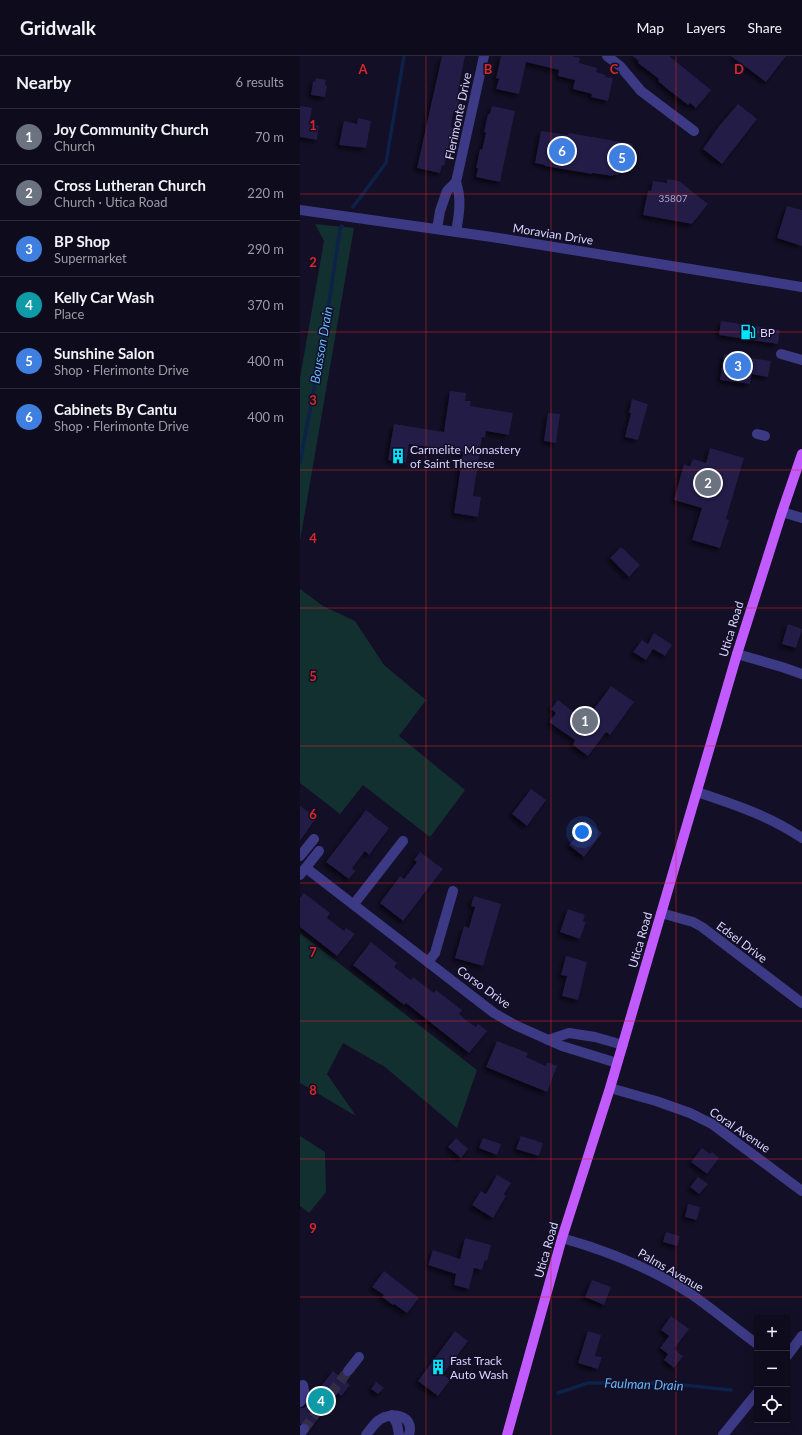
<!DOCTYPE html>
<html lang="en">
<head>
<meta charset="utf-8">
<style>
  :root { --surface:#0e0b1c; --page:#171425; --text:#f1f3f6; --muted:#9b9ba3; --line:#2e2b3b; --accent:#ea580c }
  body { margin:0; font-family:Lato,sans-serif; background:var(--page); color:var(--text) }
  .controls { position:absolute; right:12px; bottom:12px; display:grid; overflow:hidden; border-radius:0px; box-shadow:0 2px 10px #0003 }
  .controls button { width:36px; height:36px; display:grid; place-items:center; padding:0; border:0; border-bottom:1px solid var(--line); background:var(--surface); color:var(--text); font:20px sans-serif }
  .you { position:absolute; left:282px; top:776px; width:14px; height:14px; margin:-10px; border:3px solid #fff; border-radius:50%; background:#1a73e8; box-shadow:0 0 0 6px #1a73e833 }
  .badge { display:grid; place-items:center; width:26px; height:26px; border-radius:50%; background:var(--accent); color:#fff; font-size:13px; font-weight:700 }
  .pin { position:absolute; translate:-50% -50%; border:2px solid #fff; box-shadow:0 1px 4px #0006 }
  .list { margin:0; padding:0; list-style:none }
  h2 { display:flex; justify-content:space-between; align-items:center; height:52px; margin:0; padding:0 16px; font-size:17px }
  h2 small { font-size:13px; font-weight:400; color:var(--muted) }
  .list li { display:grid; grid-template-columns:26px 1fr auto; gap:12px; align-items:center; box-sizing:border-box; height:56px; padding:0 16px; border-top:1px solid var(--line) }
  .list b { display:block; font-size:15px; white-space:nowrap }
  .list p { margin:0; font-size:13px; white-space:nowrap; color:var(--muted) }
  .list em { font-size:13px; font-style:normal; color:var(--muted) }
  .icon { flex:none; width:22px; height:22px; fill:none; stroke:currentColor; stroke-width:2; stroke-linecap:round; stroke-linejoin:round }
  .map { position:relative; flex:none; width:502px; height:1379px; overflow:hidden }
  header { display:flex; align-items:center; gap:24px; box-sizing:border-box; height:56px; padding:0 20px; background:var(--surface); border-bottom:1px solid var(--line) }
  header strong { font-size:19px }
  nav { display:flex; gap:22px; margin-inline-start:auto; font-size:14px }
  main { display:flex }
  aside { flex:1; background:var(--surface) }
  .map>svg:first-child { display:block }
  .green { fill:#12302f }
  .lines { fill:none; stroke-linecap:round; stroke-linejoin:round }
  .stream { stroke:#0c2248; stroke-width:3.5 }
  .building { fill:#241b47; filter:url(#shadow) }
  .minor-tunnel { stroke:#312d47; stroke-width:10; stroke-dasharray:10 5; stroke-linecap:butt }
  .minor { stroke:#3d3a85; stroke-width:10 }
  .major { stroke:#c25bff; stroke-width:10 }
  .grid { fill:none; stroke:#d62828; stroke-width:1; stroke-opacity:0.55 }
  .labels { text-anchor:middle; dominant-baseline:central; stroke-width:3; stroke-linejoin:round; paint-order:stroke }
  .number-label { font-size:10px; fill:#aca6d1 }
  .street-label { font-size:12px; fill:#d9d4ff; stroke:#130f26 }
  .poi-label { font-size:12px; fill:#d9d4ff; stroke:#130f26; text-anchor:start }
  .water-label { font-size:13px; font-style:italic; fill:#62b6ff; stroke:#130f26 }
  .grid-label { font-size:13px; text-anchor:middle; font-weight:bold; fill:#d62828; stroke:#130f26; stroke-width:3; stroke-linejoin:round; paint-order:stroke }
</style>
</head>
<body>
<header>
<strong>Gridwalk</strong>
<nav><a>Map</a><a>Layers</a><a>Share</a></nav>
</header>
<main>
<aside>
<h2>Nearby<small>6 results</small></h2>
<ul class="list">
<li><span class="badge" style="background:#6b7280">1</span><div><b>Joy Community Church</b><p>Church</p></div><em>70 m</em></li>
<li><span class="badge" style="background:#6b7280">2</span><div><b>Cross Lutheran Church</b><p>Church · Utica Road</p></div><em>220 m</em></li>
<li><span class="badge" style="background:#3f7fe0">3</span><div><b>BP Shop</b><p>Supermarket</p></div><em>290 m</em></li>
<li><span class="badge" style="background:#0f9aa8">4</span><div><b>Kelly Car Wash</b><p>Place</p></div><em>370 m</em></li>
<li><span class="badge" style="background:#3f7fe0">5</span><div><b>Sunshine Salon</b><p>Shop · Flerimonte Drive</p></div><em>400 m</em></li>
<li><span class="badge" style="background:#3f7fe0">6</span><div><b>Cabinets By Cantu</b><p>Shop · Flerimonte Drive</p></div><em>400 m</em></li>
</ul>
</aside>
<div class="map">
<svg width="502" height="1379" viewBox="0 0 502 1379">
  <defs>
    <filter id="shadow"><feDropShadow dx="-3" dy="3" stdDeviation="2" flood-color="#0009"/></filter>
  </defs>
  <rect width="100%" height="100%" fill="#130f26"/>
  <!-- green -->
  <g class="green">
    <polygon points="15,168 54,172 0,485 0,322 24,185"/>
    <polygon points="0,533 23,550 55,565 84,609 126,644 99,680 165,734 130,781 63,729 40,758 0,727"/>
    <polygon points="0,877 177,1014 157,1072 85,1011 43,987 27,1018 56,1060 0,1027"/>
    <polygon points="0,1080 25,1096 26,1136 9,1157 0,1150"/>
  </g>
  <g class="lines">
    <!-- stream -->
    <g class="stream">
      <polyline points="53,151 86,107 104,0"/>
      <polyline points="0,407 25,274 40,173 42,170"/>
      <polyline points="258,1337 288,1327 364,1327 431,1334"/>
    </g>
  </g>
  <!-- building -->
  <g class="building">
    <polygon points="142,0 165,0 158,35 161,36 157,54 154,54 152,62 151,71 153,72 144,110 142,109 140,117 117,112"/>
    <polygon points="201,0 272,0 280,2 279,7 297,12 296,16 306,19 305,21 313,22 308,45 291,41 292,38 273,33 275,24 258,20 259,14 226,6 219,38 196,33 199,23 196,22"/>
    <polygon points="333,0 369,0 411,34 396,52 390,47 388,49 366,32 358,25 359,23 338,7 339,5"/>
    <polygon points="431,0 486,0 466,26"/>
    <polygon points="16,22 26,24 25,29 27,30 25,41 11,39 13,25 15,26"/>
    <polygon points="438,48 457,63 422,108 403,93 419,70"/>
    <polygon points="0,50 12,52 9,68 19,70 17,84 0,81"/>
    <polygon points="192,50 215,55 200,126 176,121 178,112 176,112 180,93 182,94 186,77 184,76 188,58 190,58"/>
    <polygon points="58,62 71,65 66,92 39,89 44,65 57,68"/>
    <polygon points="241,75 268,79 269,77 333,88 331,99 328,99 327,106 324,106 323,113 320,112 318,119 313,119 313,120 292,117 292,118 245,110 245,109 235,107"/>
    <polygon points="367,123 379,125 408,148 392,168 343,159 348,134 351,135 353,125 367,127"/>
    <polygon points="487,150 502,154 502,190 477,182"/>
    <polygon points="421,265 480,274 478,288 419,279"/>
    <polygon points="424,298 471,305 468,321 452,318 450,328 420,324"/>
    <polygon points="150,335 166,337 165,345 171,345 170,350 213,357 209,379 186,375 185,382 182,381 173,440 181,441 178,461 154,457 163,396 109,388 106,407 88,404 94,368 144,376"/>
    <polygon points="332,343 348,348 338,384 325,381 331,357 329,357"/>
    <polygon points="248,357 260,358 256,387 244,385"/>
    <polygon points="410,392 444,402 426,463 429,464 420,492 392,484 402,452 374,444 384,408 390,410 393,403 406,407"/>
    <polygon points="321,491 340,509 329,521 310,502"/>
    <polygon points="488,568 502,573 496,592 482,588"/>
    <polygon points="354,577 372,589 365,600 353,593 346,604 333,596 342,584 348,588"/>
    <polygon points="311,630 334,646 310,679 306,676 288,700 273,689 275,684 249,666 256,657 251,653 258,644 285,665"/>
    <polygon points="231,733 246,744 227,770 212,758"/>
    <polygon points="0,750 16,762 0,785"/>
    <polygon points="66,754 89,772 69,799 65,795 52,812 55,815 49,823 26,806"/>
    <polygon points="285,764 302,777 284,801 269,789 280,776 277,774"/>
    <polygon points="120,796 143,813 103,865 80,847 100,820 104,823 117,806 114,804"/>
    <polygon points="4,837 30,857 27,862 44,875 46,872 55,878 37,900 0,871 0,842"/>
    <polygon points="174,840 201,848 183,910 155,902 164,870 169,872 175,851 171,850"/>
    <polygon points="268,853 285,859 283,865 286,866 280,883 260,876"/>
    <polygon points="71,886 97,907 94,911 111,924 113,921 134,937 136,934 162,954 159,958 167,965 176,971 178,968 187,975 169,997 106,947 104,949 53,909"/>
    <polygon points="266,900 287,906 278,944 262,940 267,920 261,919"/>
    <polygon points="197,985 228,997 226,1001 246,1010 247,1006 257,1010 247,1036 186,1011"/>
    <polygon points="221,1080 243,1087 239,1100 216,1093"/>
    <polygon points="156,1082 168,1093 161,1102 148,1091"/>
    <polygon points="183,1082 201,1088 197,1099 179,1092"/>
    <polygon points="402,1092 410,1098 412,1096 419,1102 407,1118 391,1106"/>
    <polygon points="197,1119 211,1127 204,1138 206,1140 193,1162 172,1149 181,1135 186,1138"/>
    <polygon points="398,1121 408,1128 399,1138 390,1131"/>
    <polygon points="388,1148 400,1151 397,1164 385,1161"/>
    <polygon points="366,1176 380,1180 377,1190 363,1186"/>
    <polygon points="165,1182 191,1189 187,1205 185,1204 182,1214 174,1212 169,1233 154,1229 156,1218 128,1209 133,1194 160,1203"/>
    <polygon points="84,1215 119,1242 107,1257 94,1248 93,1249 82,1241 84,1239 72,1231"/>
    <polygon points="292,1224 311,1231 304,1249 285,1241"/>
    <polygon points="371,1260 389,1273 374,1293 383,1300 374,1312 364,1304 368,1298 360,1292 369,1280 361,1274"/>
    <polygon points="155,1275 168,1285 143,1318 150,1324 138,1340 118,1325"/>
    <polygon points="288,1275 301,1279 295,1300 302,1301 298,1313 278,1307"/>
    <polygon points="33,1315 39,1320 42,1317 44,1320 49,1321 46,1325 50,1329 41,1340 38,1337 10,1373 8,1368 5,1367 0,1368 0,1352 4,1352"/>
    <polygon points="76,1326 84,1332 78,1338 71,1333"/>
  </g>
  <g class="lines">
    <!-- minor-tunnel -->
    <polyline class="minor-tunnel" points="4,1373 48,1315"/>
    <!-- minor -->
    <g class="minor">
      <polyline points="307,0 320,10 341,35 394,75"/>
      <polyline points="156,126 184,0"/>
      <polyline points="0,154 192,181 502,231"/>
      <path d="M 137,173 L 140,155 L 147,135 L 156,126 C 162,143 159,159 156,176"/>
      <polyline points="481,298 502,304"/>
      <polyline points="457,378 465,380"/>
      <polyline points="482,456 502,462"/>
      <polyline points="437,598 482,611 502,618"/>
      <path d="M 397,736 C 433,748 470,760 502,782"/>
      <polyline points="0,800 14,783"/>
      <polyline points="6,812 194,957 215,969 262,990 317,1007"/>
      <polyline points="0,819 19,795"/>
      <polyline points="54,848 103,785"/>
      <polyline points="361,857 393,866 402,871 502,947"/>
      <polyline points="128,906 135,897 153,835"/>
      <polyline points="248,984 269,977 295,981 323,989"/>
      <polyline points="310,1032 356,1045 390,1057 412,1068 502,1135"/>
      <path d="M 262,1182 C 308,1195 351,1212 391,1238 C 414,1254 435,1272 457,1288"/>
      <polyline points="487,1300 502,1280"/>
      <polyline points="48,1315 59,1301"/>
      <polyline points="0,1346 5,1340 3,1329"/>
      <polyline points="92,1359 97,1368 99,1379"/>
      <polyline points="0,1378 4,1373"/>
      <path d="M 66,1379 C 70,1374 74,1368 79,1364 C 92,1355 115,1359 109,1379"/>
      <polyline points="423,1379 457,1337"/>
    </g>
    <!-- major -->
    <polyline class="major" points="207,1379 262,1182 310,1032 437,598 482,456 502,398"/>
  </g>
  <!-- grid -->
  <path class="grid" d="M 126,0 L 126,1379M 251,0 L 251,1379M 376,0 L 376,1379M 0,138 L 502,138M 0,276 L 502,276M 0,414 L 502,414M 0,552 L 502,552M 0,690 L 502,690M 0,827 L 502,827M 0,965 L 502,965M 0,1103 L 502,1103M 0,1241 L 502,1241"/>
  <!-- icons -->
  <defs>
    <g id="fuel-bare" transform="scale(1.2)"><path d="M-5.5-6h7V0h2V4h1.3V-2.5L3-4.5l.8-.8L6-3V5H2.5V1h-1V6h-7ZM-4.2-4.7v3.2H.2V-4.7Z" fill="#00e5ff" stroke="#130f26" stroke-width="2.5" paint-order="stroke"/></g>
    <g id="building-bare" transform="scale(1.2)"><path d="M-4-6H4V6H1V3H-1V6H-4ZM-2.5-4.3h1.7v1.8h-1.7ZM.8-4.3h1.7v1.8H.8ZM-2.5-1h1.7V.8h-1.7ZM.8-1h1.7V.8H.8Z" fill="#00e5ff" stroke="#130f26" stroke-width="2.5" paint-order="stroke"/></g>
  </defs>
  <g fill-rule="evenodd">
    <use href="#fuel-bare" x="448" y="276"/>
    <use href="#building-bare" x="98" y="400"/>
    <use href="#building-bare" x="138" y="1311"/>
  </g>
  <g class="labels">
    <!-- number labels -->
    <g class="number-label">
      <text x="373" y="142">35807</text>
    </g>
    <!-- street labels -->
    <g class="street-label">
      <text transform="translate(158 60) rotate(-78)">Flerimonte Drive</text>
      <text transform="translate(253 178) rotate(9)">Moravian Drive</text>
      <text transform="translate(431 573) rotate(-73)">Utica Road</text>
      <text transform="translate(340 884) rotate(-74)">Utica Road</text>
      <text transform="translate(442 886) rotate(37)">Edsel Drive</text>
      <text transform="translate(184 931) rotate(36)">Corso Drive</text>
      <text transform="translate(440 1074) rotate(34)">Coral Avenue</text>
      <text transform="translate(246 1194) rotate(-74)">Utica Road</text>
      <text transform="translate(371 1214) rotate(30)">Palms Avenue</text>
    </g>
    <!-- poi labels -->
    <g class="poi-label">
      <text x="460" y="276">BP</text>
      <text x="110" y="393">Carmelite Monastery<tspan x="110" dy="14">of Saint Therese</tspan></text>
      <text x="150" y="1304">Fast Track<tspan x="150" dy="14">Auto Wash</tspan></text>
    </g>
    <!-- water labels -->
    <g class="water-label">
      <text transform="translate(21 289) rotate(-80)">Bousson Drain</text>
      <text transform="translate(344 1328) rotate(2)">Faulman Drain</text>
    </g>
  </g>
  <g class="grid-label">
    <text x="63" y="18">A</text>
    <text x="188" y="18">B</text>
    <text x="314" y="18">C</text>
    <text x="439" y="18">D</text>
    <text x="13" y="74">1</text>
    <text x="13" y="211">2</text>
    <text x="13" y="349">3</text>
    <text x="13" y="487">4</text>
    <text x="13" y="625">5</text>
    <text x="13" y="763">6</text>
    <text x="13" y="901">7</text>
    <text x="13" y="1039">8</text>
    <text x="13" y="1177">9</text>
  </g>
</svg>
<div class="controls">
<button>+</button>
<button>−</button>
<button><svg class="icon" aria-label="locate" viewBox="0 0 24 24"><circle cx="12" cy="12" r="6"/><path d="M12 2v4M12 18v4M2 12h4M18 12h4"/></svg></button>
</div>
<div class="you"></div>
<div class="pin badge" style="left:285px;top:665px;background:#6b7280">1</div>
<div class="pin badge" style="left:408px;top:427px;background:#6b7280">2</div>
<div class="pin badge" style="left:438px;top:310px;background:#3f7fe0">3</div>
<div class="pin badge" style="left:21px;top:1345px;background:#0f9aa8">4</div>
<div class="pin badge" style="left:322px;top:102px;background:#3f7fe0">5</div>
<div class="pin badge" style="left:262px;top:95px;background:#3f7fe0">6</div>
</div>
</main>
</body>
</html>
